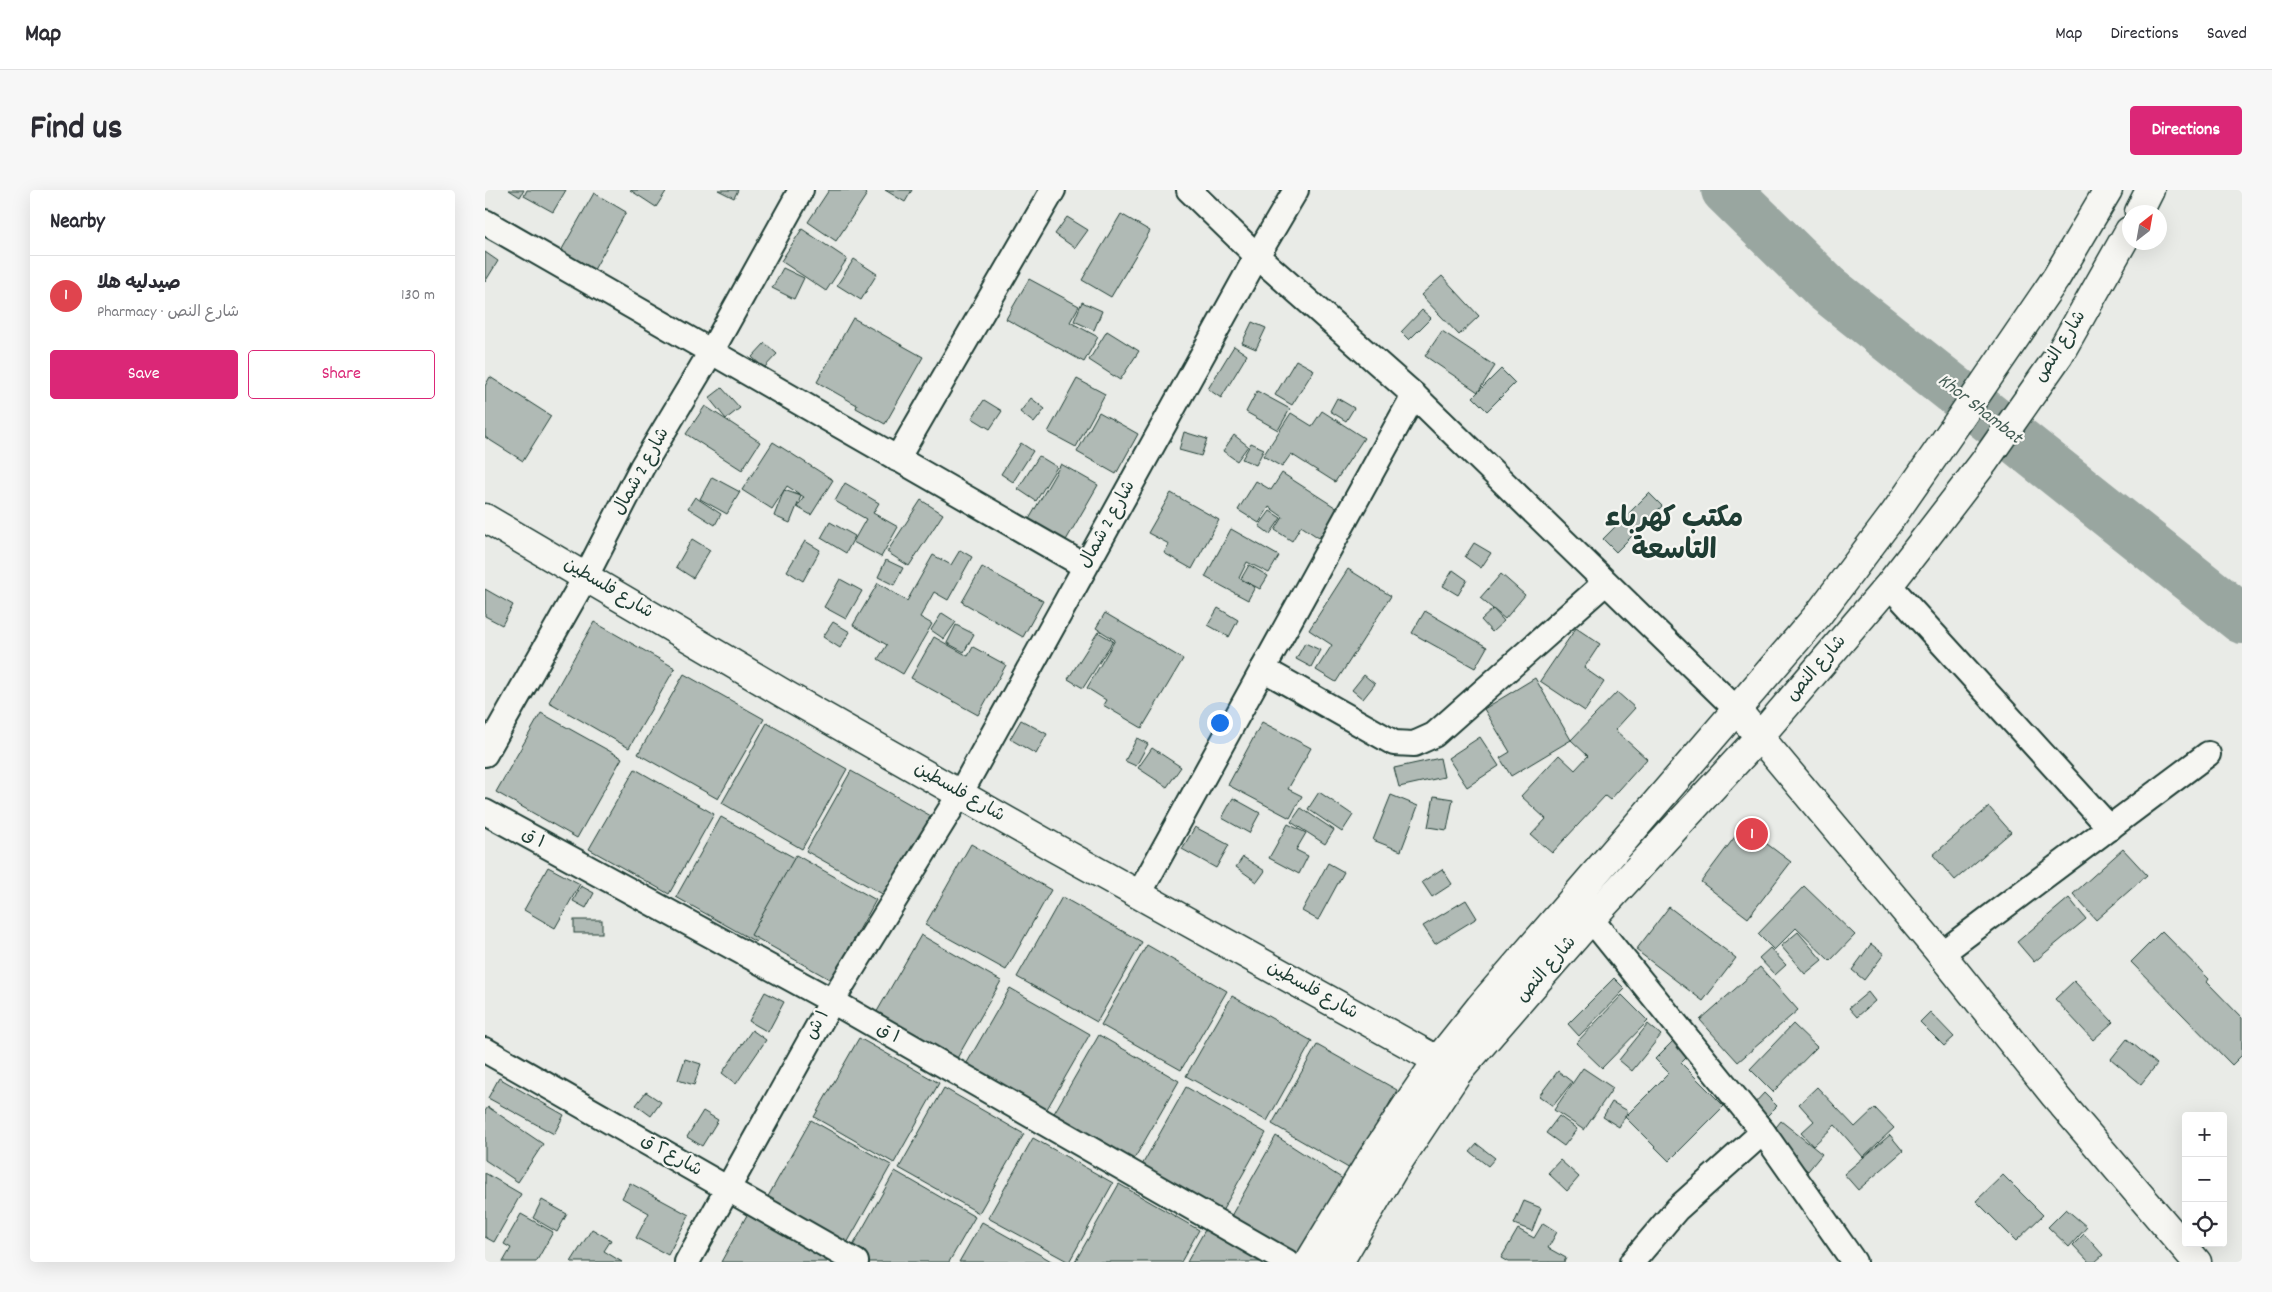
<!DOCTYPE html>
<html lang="en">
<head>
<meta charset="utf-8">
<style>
  :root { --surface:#fff; --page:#f7f7f7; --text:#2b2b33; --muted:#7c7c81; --line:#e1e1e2; --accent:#db2777 }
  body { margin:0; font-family:Dekko,"Playpen Sans Arabic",sans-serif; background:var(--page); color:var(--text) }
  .controls { position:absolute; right:15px; bottom:15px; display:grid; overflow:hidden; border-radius:5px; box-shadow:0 5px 20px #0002 }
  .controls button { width:45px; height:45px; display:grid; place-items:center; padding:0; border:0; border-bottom:1px solid var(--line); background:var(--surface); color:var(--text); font:25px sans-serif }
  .compass { position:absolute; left:1637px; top:15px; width:45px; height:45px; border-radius:50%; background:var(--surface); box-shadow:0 5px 20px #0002; rotate:31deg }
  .you { position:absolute; left:734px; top:532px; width:18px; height:18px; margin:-12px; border:4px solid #fff; border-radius:50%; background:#1a73e8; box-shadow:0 0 0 8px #1a73e833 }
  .badge { display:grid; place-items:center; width:32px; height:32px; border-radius:50%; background:var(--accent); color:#fff; font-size:16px; font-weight:700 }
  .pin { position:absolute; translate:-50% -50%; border:2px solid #fff; box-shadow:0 1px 5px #0006 }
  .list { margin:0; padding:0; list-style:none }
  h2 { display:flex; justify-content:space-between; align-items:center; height:65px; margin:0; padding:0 20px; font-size:21px }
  h2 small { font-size:16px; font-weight:400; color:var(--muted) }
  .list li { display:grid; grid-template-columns:32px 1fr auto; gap:15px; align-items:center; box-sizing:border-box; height:80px; padding:0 20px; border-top:1px solid var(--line) }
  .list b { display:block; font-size:19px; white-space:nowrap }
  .list p { margin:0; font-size:16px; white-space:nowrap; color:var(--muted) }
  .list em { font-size:16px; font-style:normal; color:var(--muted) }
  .actions { display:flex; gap:10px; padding:15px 20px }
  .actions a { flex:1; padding:11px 0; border:1px solid var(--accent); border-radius:5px; text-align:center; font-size:18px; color:var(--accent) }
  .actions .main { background:var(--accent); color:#fff }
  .icon { flex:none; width:28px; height:28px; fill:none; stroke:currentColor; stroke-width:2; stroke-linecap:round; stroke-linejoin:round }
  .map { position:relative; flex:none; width:1757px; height:1072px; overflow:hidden; border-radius:5px }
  header { display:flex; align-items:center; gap:30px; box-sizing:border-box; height:70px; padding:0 25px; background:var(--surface); border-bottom:1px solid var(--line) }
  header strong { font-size:24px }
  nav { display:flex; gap:28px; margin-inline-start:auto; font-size:18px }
  .intro { display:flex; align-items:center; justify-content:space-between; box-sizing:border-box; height:120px; padding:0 30px }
  h1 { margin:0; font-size:35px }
  .button { padding:12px 22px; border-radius:5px; background:var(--accent); color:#fff; font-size:18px; font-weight:700 }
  main { display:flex; gap:30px; padding:0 30px }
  aside { flex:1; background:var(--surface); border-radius:5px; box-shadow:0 5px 20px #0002 }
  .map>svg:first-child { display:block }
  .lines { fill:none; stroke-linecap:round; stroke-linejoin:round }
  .river { stroke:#99a6a0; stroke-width:50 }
  .building { fill:#b0bab5; stroke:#1f3d34 }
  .minor-casing { stroke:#1f3d34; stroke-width:28 }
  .tertiary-casing { stroke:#1f3d34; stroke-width:31 }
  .secondary-casing { stroke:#1f3d34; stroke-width:31 }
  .minor { stroke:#f6f6f2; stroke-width:24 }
  .tertiary { stroke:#f6f6f2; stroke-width:28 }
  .secondary { stroke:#f6f6f2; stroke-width:28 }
  .labels { text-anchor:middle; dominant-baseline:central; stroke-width:4.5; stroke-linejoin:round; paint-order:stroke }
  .street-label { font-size:18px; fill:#1f3d34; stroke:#f6f6f2 }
  .water-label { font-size:19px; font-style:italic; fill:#445c54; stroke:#f6f6f2 }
  .town-label { font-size:28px; font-weight:bold; fill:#1f3d34; stroke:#f6f6f2 }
</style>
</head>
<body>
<header>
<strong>Map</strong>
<nav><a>Map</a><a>Directions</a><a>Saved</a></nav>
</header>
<div class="intro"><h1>Find us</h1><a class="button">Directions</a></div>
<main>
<aside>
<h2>Nearby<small></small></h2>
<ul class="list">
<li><span class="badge" style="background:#e0444e">1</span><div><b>صيدليه هلا</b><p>Pharmacy · شارع النص</p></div><em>130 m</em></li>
</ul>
<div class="actions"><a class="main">Save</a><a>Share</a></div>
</aside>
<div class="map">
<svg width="1757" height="1072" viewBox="0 0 1757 1072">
  <rect width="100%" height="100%" fill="#e9ebe7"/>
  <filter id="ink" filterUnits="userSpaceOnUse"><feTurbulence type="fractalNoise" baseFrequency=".02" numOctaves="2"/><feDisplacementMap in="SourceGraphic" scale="10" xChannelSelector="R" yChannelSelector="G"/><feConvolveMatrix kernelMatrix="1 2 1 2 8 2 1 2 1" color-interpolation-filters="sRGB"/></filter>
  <g filter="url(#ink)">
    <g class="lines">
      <!-- river -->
      <polyline class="river" points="1241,0 1341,98 1757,429"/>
    </g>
    <!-- building -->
    <g class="building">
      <polygon points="24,0 39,0 35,7"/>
      <polygon points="42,0 81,0 68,22 39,6"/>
      <polygon points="145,0 182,0 171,17"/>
      <polygon points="233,0 253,0 249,8"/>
      <polygon points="344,0 376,0 382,4 351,51 323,32"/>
      <polygon points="400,0 427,0 420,12"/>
      <polygon points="109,3 141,22 105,87 72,68"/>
      <polygon points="636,24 665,41 626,107 597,90"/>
      <polygon points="582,27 603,40 590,58 570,44"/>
      <polygon points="317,39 362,69 341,101 296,71"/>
      <polygon points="0,62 13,71 0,92"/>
      <polygon points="369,69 392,84 376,110 352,95"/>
      <polygon points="298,78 319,88 309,109 287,98"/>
      <polygon points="957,86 994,126 974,145 936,105"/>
      <polygon points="544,89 594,116 585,132 613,147 599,172 521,129"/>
      <polygon points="597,112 617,121 609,140 589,131"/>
      <polygon points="937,120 946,128 924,150 916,142"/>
      <polygon points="368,128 438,167 400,234 371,218 372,215 332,192"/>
      <polygon points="767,132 781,138 771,159 757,153"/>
      <polygon points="622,141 654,161 635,190 604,170"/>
      <polygon points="957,141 1010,176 993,202 940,166"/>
      <polygon points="280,153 292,164 279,178 267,167"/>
      <polygon points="749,156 762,165 736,208 723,199"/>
      <polygon points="811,170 829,180 807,215 790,205"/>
      <polygon points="1016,179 1030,193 1002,221 988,207"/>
      <polygon points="5,187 66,226 38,271 0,247 0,196"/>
      <polygon points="592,189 620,204 591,257 563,242"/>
      <polygon points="237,198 255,218 241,229 224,208"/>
      <polygon points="772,201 805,219 793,240 761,222"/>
      <polygon points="546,208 560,219 549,233 535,222"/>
      <polygon points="852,208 869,218 861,231 845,221"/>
      <polygon points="499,210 517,221 505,239 487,228"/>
      <polygon points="220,216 275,252 257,280 201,244"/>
      <polygon points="837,221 879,248 850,292 806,264 797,277 778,266 806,223 827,236"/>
      <polygon points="614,222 653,244 631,284 592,262"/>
      <polygon points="699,242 722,249 716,266 694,260"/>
      <polygon points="749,245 763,256 752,271 738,261"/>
      <polygon points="288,252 348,290 326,325 312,317 319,307 302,296 287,319 257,300"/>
      <polygon points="536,253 548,261 528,292 516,284"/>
      <polygon points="766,253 779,259 771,275 757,269"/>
      <polygon points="554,266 572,277 551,311 533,299"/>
      <polygon points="576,274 613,295 580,352 543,331"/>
      <polygon points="797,283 853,319 834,348 816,336 807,351 790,340 798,327 784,317 774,333 753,320 771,291 786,300"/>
      <polygon points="227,287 255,302 242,324 215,309"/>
      <polygon points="360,293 394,313 388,323 413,337 396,367 368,352 381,329 350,311"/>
      <polygon points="299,300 316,306 305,333 289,326"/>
      <polygon points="686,303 734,330 707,379 679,363 684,354 663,343"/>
      <polygon points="1164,303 1177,316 1131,362 1118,349"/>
      <polygon points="210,307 236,324 230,335 203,318"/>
      <polygon points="436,310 458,324 424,376 402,362"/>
      <polygon points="785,321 796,328 785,344 774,336"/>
      <polygon points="345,332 370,346 361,363 336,348"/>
      <polygon points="746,339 794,366 784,383 762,372 754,388 770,397 763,410 720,387"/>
      <polygon points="207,349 225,360 208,388 191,377"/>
      <polygon points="320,351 335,360 318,391 302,381"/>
      <polygon points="989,353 1006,363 996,378 980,367"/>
      <polygon points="475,360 487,367 463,410 449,402 435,427 447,434 418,484 393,469 402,455 368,435 393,393 422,411 448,365 466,375"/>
      <polygon points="401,370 418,378 409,395 393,387"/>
      <polygon points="764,375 783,386 775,399 756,389"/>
      <polygon points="497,377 558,411 538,447 477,412"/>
      <polygon points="863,379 906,406 851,492 831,480 847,455 824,440"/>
      <polygon points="968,380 982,390 973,405 958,396"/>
      <polygon points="1016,384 1040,405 1020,429 995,408"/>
      <polygon points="355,389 377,401 361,429 339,417"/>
      <polygon points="0,399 28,415 17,435 0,426"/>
      <polygon points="733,418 753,430 744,447 723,435"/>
      <polygon points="1008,419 1019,431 1007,442 996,430"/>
      <polygon points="940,421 1002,457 990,478 927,443"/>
      <polygon points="457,423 471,432 459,449 446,440"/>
      <polygon points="620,423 698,469 657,538 618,515 621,510 602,498 630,450 611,438"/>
      <polygon points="109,432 190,478 144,558 64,512"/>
      <polygon points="348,432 365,442 355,458 338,447"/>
      <polygon points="471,435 489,444 479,462 462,453"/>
      <polygon points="1091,438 1115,454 1099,478 1119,492 1100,521 1055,491"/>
      <polygon points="613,442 628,451 598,498 583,489"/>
      <polygon points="449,447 483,466 488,457 521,475 493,525 426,488"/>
      <polygon points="820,453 835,460 826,477 811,469"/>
      <polygon points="199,484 279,529 233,609 153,564"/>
      <polygon points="879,485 890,494 878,509 867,500"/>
      <polygon points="1050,488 1086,550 1026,586 1015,568 1025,562 999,519"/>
      <polygon points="1132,502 1150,518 1130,540 1162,569 1125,610 1120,606 1067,663 1046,645 1061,629 1036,606 1074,565 1090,580 1103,566 1086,550"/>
      <polygon points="56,523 137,568 92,648 11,602"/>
      <polygon points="536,530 562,544 551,564 525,549"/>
      <polygon points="777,532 826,558 803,599 817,606 805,628 743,595"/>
      <polygon points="282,533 362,579 317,659 237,613"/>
      <polygon points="995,547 1014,576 982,597 963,568"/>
      <polygon points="652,548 663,554 651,576 640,571"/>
      <polygon points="667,558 696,577 682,597 653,578"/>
      <polygon points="955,568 959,587 914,597 909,578"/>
      <polygon points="150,579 229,624 184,704 104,659"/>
      <polygon points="366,581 446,626 401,706 321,661"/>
      <polygon points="834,602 868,625 857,642 823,619"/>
      <polygon points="906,605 933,616 916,661 888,650"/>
      <polygon points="949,606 968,609 962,640 943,637"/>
      <polygon points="748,608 775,623 764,643 737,628"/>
      <polygon points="1504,617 1526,642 1470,690 1448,665"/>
      <polygon points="816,618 849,640 840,654 806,632"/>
      <polygon points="236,627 317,672 271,752 191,707"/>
      <polygon points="803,634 821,643 811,660 823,666 814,684 784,668"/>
      <polygon points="1258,636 1306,672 1263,728 1216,692"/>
      <polygon points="710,637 744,655 731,678 697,659"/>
      <polygon points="486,654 566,700 521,780 440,735"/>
      <polygon points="1638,659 1662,685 1611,730 1588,704"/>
      <polygon points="311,665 391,710 346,790 266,745"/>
      <polygon points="758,667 780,681 772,692 751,677"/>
      <polygon points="843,673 859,682 833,730 817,721"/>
      <polygon points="63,677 95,694 70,738 39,720"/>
      <polygon points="957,679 967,694 947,707 937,692"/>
      <polygon points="96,696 109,703 101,718 88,711"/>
      <polygon points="1319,696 1370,745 1345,771 1311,738 1289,760 1273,744"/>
      <polygon points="577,707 657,752 612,832 532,787"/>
      <polygon points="1584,708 1601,729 1549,772 1532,752"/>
      <polygon points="981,710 992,728 950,754 938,736"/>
      <polygon points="1184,717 1251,768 1218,811 1151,760"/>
      <rect x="89" y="730" width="28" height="13"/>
      <polygon points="1677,741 1724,789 1722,792 1757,828 1757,865 1747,875 1646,772"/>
      <polygon points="1313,742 1337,770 1320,784 1296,756"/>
      <polygon points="436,745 516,791 471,870 390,825"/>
      <polygon points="1386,754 1399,764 1379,790 1367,780"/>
      <polygon points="662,755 742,801 696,880 616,835"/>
      <polygon points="1285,758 1301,775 1290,785 1274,768"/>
      <polygon points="1275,777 1313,820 1253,872 1215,830"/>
      <polygon points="1129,788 1140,799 1094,846 1083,834"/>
      <polygon points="1589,791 1628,832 1608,850 1570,809"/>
      <polygon points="525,798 605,844 559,924 479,878"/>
      <polygon points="280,802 299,812 283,842 264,831"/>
      <polygon points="1383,802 1390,811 1372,827 1364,818"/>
      <polygon points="1137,805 1163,831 1117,878 1091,853"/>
      <polygon points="747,806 827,851 782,931 701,886"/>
      <polygon points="1445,822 1469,847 1459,856 1435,832"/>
      <polygon points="1163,834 1176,845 1147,881 1134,870"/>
      <polygon points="1308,834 1332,857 1288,902 1265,879"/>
      <polygon points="267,840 281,850 251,894 237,883"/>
      <polygon points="614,845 694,891 648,971 568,925"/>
      <polygon points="374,848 454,893 409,973 329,927"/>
      <polygon points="1642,849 1672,874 1656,894 1626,869"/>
      <polygon points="1189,850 1204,865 1196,873 1239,916 1184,971 1140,927 1184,883 1170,869"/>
      <polygon points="832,855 912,900 867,980 787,934"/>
      <polygon points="200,869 216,874 209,895 193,890"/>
      <polygon points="1098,878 1128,898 1099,940 1069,920"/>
      <polygon points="1073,881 1087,892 1068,916 1054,906"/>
      <polygon points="14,888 79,925 69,944 3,908"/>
      <polygon points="701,897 781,943 736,1023 656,977"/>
      <polygon points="1332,897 1370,937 1390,918 1409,938 1378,967 1350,935 1328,956 1316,943 1329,931 1314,914"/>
      <polygon points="459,898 539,944 494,1023 414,978"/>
      <polygon points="161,902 176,912 166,926 151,915"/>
      <polygon points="1279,903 1292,916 1280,928 1267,916"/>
      <polygon points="1127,912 1143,921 1134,937 1118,927"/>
      <polygon points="3,917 58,954 33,992 0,970 0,921"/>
      <polygon points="218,921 233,930 217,956 202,947"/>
      <polygon points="1074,926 1092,939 1079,956 1061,943"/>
      <polygon points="326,930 406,975 361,1055 281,1010"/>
      <polygon points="1296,931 1337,964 1323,981 1283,947"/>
      <polygon points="1405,945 1418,961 1373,1000 1359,984"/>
      <polygon points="791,946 858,989 815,1065 746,1026"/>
      <polygon points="548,948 628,993 584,1072 503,1028"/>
      <polygon points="992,954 1010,968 1003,976 985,962"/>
      <polygon points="1075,970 1094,987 1082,1001 1063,983"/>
      <polygon points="410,981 490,1027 464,1072 384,1072 365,1061"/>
      <polygon points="0,983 36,1004 9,1052 0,1047"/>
      <polygon points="1518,985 1558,1025 1531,1051 1491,1011"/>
      <polygon points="145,993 204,1025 183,1065 151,1048 164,1023 137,1008"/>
      <polygon points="634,994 714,1040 696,1072 590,1072"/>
      <polygon points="57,1010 82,1024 72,1042 48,1028"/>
      <polygon points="1039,1011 1056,1018 1047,1041 1029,1034"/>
      <polygon points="1581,1019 1602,1037 1584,1057 1563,1037"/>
      <polygon points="36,1024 68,1042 51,1072 18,1072 26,1058 19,1054"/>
      <polygon points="262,1025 343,1070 342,1072 236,1072"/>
      <polygon points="497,1032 568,1072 474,1072"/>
      <polygon points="1058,1033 1072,1042 1063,1058 1081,1068 1079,1072 1023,1072 1016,1068 1033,1039 1049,1048"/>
      <polygon points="107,1039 126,1050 119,1061 137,1072 86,1072"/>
      <polygon points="720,1040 777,1072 702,1072"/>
      <polygon points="1599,1044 1618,1065 1610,1072 1604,1072 1588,1055"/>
    </g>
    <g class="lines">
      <!-- minor casing -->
      <g class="minor-casing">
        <g id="minor">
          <polyline points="704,0 772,66 929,205 1252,520"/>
          <polyline points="0,32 600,376"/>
          <polyline points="412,269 568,0"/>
          <polyline points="1404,395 1625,638"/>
          <polyline points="778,479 909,553 929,554 949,545 1120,393"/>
          <polyline points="0,564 101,386 157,277 226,162 316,0"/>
          <polyline points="0,622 347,811 802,1072"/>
          <polyline points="654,704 929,205"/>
          <polyline points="1106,729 1278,942 1369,1072"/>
          <polyline points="1456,764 1723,564"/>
          <polyline points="0,860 371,1072"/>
          <polyline points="202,1072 347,811 475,604 772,66 811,0"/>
          <polyline points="1147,1072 1192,1019 1278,942"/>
        </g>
      </g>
      <!-- tertiary casing -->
      <g class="tertiary-casing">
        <g id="tertiary">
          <polyline points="0,328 301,505 568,657 972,881"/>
          <polyline points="1252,520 1456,764 1570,906 1712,1072"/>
        </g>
      </g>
      <!-- secondary casing -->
      <g class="secondary-casing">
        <g id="secondary">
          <polyline points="1654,22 1665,0"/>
          <polyline points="824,1072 887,968 924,912 952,871 995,817 1333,425 1409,324 1468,239 1571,88 1623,0"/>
          <polyline points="854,1072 908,980 973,882 1106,729 1275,546 1404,395 1439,350 1499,272 1574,165 1644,41"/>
        </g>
      </g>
      <!-- minor -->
      <use href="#minor" class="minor"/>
      <!-- tertiary -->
      <use href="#tertiary" class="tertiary"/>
      <!-- secondary -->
      <use href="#secondary" class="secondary"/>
    </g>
  </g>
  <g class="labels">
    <!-- street labels -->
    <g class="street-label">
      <text transform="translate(1576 157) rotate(-58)">شارع النص</text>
      <text transform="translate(157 282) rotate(-61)">شارع 2 شمال</text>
      <text transform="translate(623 335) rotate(-61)">شارع 2 شمال</text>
      <text transform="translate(123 399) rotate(31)">شارع فلسطين</text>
      <text transform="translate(1332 479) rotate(-49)">شارع النص</text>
      <text transform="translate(474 603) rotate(30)">شارع فلسطين</text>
      <text transform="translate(48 649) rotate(29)">١ ق</text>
      <text transform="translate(1062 780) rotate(-49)">شارع النص</text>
      <text transform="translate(827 801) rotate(29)">شارع فلسطين</text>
      <text transform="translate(333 835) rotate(-61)">١ ش</text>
      <text transform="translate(403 844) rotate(30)">١ ق</text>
      <text transform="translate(186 966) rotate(30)">شارع٢ ق</text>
    </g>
    <!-- water labels -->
    <g class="water-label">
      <text transform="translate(1494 220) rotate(38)">Khor Shambat</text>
    </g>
    <!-- town labels -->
    <g class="town-label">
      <text x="1189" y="331">مكتب كهرباء<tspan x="1189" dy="32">التاسعة</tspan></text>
    </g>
  </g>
</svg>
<div class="controls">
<button>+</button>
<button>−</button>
<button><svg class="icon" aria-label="locate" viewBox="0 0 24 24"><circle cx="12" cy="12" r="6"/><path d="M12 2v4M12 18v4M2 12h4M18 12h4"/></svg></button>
</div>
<svg class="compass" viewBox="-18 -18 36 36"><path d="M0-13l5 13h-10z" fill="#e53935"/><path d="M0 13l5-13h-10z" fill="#7c7c81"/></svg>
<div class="you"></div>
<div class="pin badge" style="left:1267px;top:644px;background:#e0444e">1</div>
</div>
</main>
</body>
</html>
